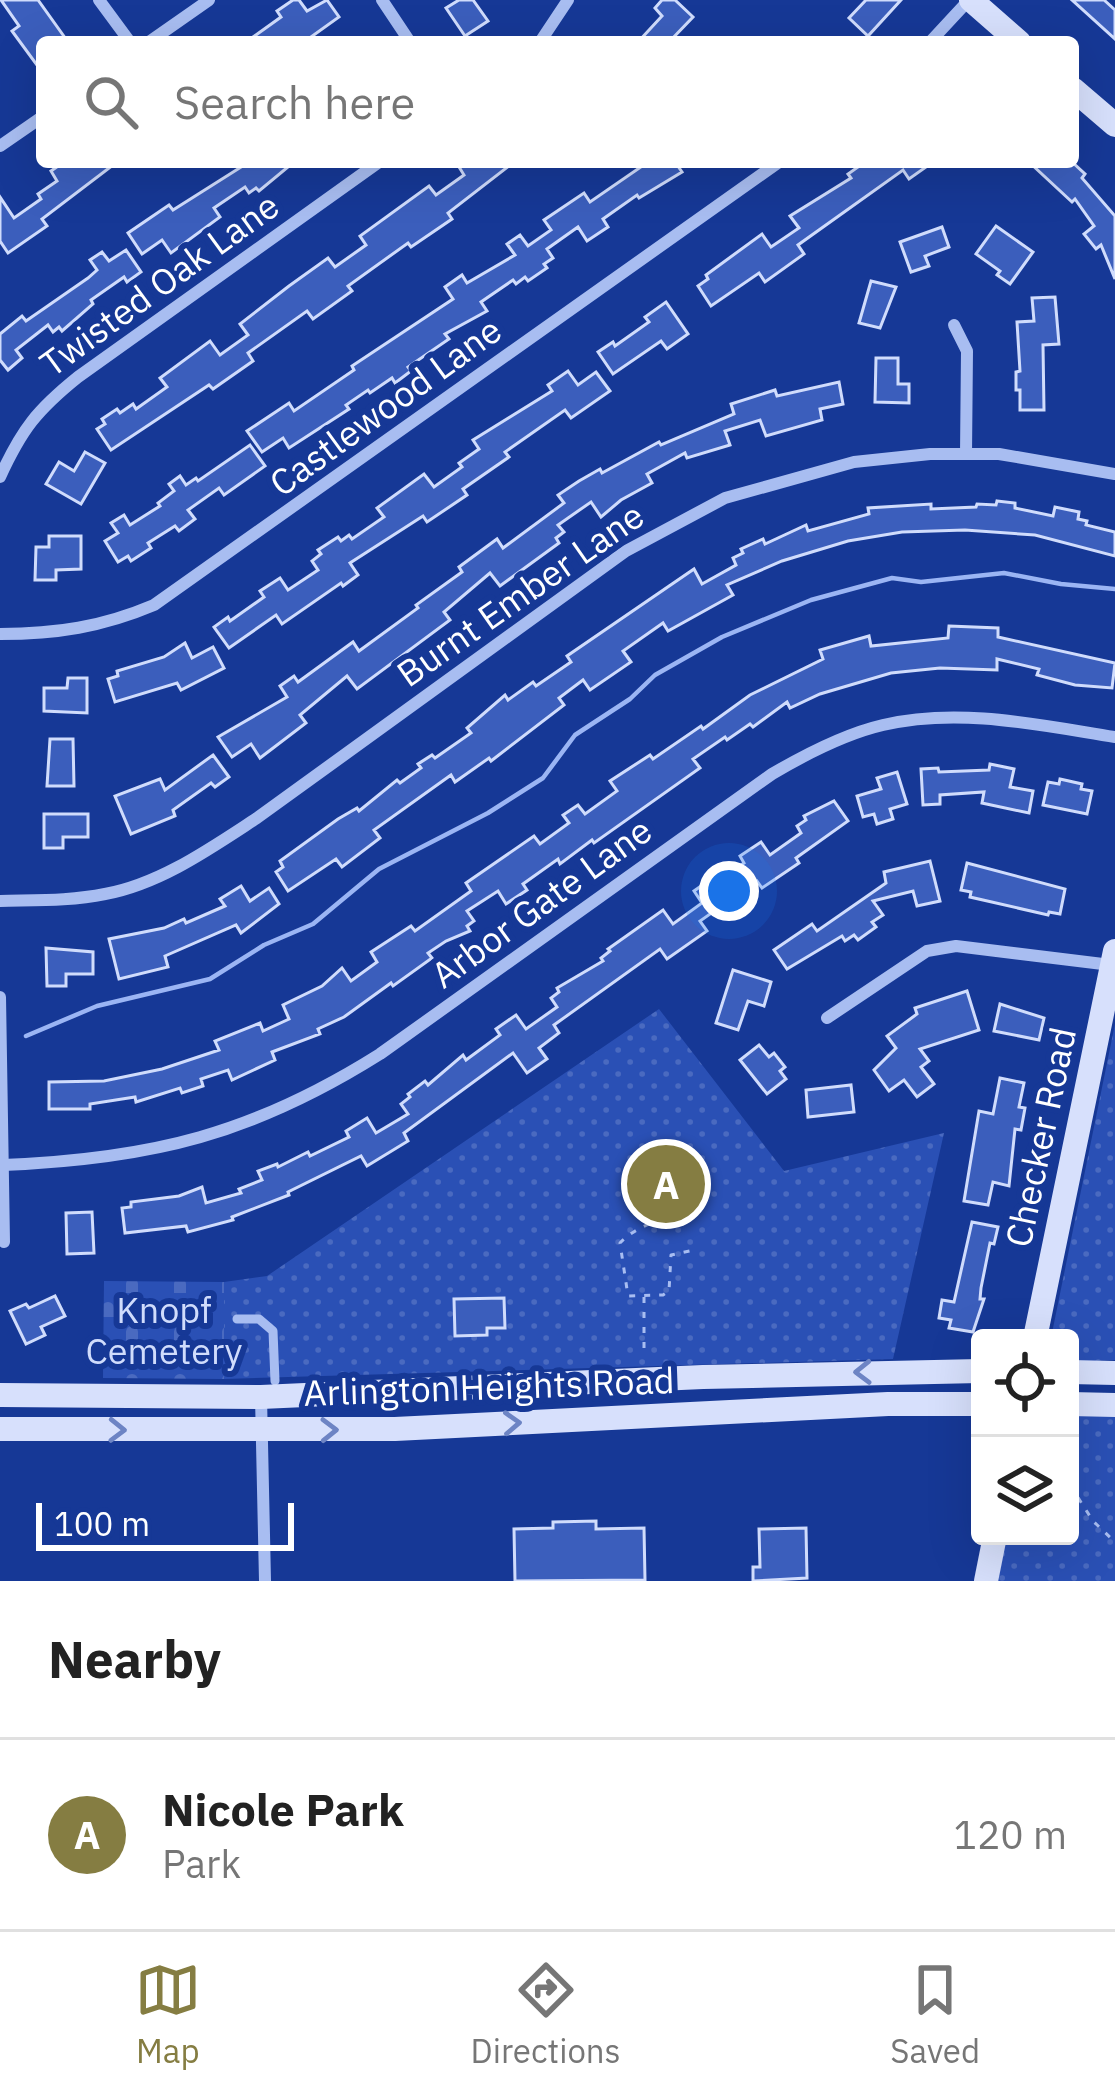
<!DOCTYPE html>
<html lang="en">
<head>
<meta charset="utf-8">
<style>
  :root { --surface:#fff; --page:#f2f2f2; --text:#222; --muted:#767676; --line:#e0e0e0; --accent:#857d42 }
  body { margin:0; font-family:"IBM Plex Sans",sans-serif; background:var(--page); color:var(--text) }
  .controls { position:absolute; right:36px; bottom:36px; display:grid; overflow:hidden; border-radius:12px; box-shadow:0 12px 48px #0002 }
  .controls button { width:108px; height:108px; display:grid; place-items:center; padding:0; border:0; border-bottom:3px solid var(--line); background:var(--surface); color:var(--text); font:60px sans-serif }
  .scale { position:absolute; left:36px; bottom:30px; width:258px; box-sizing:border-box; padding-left:12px; border:6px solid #fff; border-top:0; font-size:33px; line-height:42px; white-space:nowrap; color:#fff; -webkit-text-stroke:9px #163896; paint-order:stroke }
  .you { position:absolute; left:729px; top:891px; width:42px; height:42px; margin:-30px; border:9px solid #fff; border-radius:50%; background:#1a73e8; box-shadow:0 0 0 18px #1a73e833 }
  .badge { display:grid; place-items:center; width:78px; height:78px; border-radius:50%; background:var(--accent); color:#fff; font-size:39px; font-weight:700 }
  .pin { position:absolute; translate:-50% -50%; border:6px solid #fff; box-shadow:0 3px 12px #0006 }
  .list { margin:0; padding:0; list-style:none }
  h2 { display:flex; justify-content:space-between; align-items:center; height:156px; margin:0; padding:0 48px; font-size:51px }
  h2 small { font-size:39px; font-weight:400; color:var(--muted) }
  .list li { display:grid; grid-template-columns:78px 1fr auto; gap:36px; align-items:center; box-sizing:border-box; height:192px; padding:0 48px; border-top:3px solid var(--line) }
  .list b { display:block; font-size:45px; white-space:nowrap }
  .list p { margin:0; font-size:39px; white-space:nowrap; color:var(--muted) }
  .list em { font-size:39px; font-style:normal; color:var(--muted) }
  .icon { flex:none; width:66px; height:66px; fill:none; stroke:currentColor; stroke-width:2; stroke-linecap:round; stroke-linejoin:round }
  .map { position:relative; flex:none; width:1115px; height:1581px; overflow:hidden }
  .search { position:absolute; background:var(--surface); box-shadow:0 12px 48px #0002; left:36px; right:36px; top:36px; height:132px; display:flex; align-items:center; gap:30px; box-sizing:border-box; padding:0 42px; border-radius:12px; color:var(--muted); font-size:45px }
  .sheet { height:348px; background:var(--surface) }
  nav { display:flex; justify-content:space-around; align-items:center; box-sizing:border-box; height:168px; border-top:3px solid var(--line); background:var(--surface); font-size:33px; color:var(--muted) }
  nav a { display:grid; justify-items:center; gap:6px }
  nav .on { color:var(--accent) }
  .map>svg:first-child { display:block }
  .cemetery { fill:url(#cemetery-stones) }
  .park { fill:url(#park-dots) }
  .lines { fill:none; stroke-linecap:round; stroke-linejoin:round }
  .stream { stroke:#9bb5f4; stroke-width:4.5 }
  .building { fill:#3b5ebc; stroke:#d0dcfc; stroke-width:3 }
  .path { stroke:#a8bdf1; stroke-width:3; stroke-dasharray:6 9; stroke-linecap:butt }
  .lane { stroke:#a8bdf1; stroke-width:9 }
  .street { stroke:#a8bdf1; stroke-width:12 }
  .secondary { stroke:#d7e0fc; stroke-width:24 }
  .oneway { stroke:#6d84c4 }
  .labels { text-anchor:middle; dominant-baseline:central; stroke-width:12; stroke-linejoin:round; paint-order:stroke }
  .street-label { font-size:36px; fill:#fff; stroke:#163896 }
  .park-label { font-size:36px; fill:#d0dcfc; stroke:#163896 }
</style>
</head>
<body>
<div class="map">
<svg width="1115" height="1581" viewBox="0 0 1115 1581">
  <defs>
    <pattern id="cemetery-stones" width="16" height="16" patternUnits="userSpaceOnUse" patternTransform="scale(3)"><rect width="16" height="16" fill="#2a50b5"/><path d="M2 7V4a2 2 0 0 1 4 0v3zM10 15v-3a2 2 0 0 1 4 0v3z" fill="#4a6ac0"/></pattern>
    <pattern id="park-dots" width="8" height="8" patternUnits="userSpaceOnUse" patternTransform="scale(3)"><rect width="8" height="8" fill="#2a50b5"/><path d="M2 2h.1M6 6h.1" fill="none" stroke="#4a6ac0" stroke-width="1.8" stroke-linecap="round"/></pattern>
  </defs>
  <rect width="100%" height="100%" fill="#163896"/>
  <!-- cemetery -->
  <polygon class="cemetery" points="104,1281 224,1282 224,1379 103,1378"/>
  <!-- park -->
  <g class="park">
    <polygon points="659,1009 784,1171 944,1133 893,1359 224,1379 224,1282 267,1276"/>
    <polygon points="1115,1024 1115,1360 1070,1362 1070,1338 1051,1338"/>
    <polygon points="1070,1416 1115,1416 1115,1581 993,1581 1002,1536 1070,1536"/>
  </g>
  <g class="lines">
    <!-- stream -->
    <polyline class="stream" points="26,1036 97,1006 210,979 264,945 313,924 379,869 488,813 543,778 575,735 630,699 655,675 722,637 811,600 892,578 921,582 1004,573 1061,584 1115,589"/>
  </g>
  <!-- building -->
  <g class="building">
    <polygon points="1,0 38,0 68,42 42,42 42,72 12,31 19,26"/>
    <polygon points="293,0 299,0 307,11 327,0 339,17 304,42 246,42 281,17 277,11"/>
    <polygon points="459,0 473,0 488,21 465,36 446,8"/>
    <polygon points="662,0 675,0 693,17 669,42 638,42 662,16 655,8"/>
    <polygon points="866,0 901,0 868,36 849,18"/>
    <polygon points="1072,0 1104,0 1115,10 1115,39"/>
    <polygon points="64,162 117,162 42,219 47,226 8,253 0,241 0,197 14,218 41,199 38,194 57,181 51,171"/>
    <polygon points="249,162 294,162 259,191 256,188 249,193 245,187 214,208 220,217 171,253 162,240 142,254 128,233 169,205 173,210"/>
    <polygon points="456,162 514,162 448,213 452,219 411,247 408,243 348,286 352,291 313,319 307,311 248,353 253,361 213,389 209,385 111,450 97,429 105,424 102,419 117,409 120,413 133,404 136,409 167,387 160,378 210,341 220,355 248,335 240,324 289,286 328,258 335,267 366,245 360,236 429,186 436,195 464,175"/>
    <polygon points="648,162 675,162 682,172 639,198 637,195 603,219 608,227 587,241 578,227 547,249 553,258 544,264 547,268 528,281 525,277 516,284 513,280 481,302 487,311 445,334 449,339 408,367 411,371 395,383 392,378 370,393 368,390 346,405 349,409 289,448 283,438 262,452 247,431 289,403 294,411 354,370 352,366 453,299 445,287 462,275 467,283 515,255 507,244 520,235 528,246 551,230 544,220 584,193 590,202"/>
    <polygon points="865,162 933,162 909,179 903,170 798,245 804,254 765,282 759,273 711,306 698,286 708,279 706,275 762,234 771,247 799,228 790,216 851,178 848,174"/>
    <polygon points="1029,162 1072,162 1085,174 1082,178 1115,216 1115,279 1101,245 1096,249 1084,234 1094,226 1075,199 1072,202"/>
    <polygon points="996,226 1033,252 1010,284 997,275 1000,271 976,254"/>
    <polygon points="942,227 949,247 925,256 929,266 911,272 900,242"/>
    <polygon points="126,250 141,272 127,282 124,277 91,300 93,304 62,331 59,327 53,332 48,325 16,350 22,358 8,370 0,360 0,334 22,316 26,321 88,278 97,270 90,260 102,252 109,261"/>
    <polygon points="871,281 896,287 880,328 859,323"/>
    <polygon points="1055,297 1059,344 1043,345 1044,410 1020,410 1020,390 1016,390 1016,372 1020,371 1017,322 1034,321 1032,298"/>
    <polygon points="666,302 688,334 667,349 661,341 613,374 598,352 613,342 615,346 649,322 645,317"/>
    <polygon points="876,358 898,358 898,384 909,384 909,403 875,402"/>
    <polygon points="568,371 578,385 596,372 610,391 571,418 565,410 505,452 509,457 463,489 467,495 427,522 423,516 350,563 358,575 343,586 341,583 282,624 276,615 229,648 214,627 228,617 230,621 264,597 260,591 280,578 288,590 318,570 312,561 321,554 318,550 338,537 341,541 349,535 352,539 384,517 377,508 424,474 434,487 462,467 459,463 479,449 473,440 552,391 548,385"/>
    <polygon points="839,382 843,404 820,409 822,420 766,436 760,420 725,431 730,445 687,458 685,453 647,474 652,483 621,500 601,517 591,502 558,525 564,532 556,538 559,543 500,586 490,573 444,612 450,620 357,689 347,676 300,715 306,723 260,758 251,744 232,757 218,737 287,697 280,686 294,676 298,682 353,642 359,651 418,608 416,605 462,572 459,567 497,539 503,548 564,503 558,495 579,481 600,469 602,473 659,442 661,445 734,414 731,404 775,390 777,396"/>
    <polygon points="250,445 265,466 224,495 219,488 188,510 195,519 179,531 175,526 148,543 151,548 131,561 128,556 118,562 105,541 118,533 111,523 124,515 130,525 160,506 158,503 174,491 169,484 180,476 186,485 196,478 198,481"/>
    <polygon points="85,452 105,463 81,504 46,484 59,462 74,471"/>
    <polygon points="997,501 1015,503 1015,508 1053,516 1055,507 1079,512 1078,519 1087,521 1086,525 1115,532 1115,556 1035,535 965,530 902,532 848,541 782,561 727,585 733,595 668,631 663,623 623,651 631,662 590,690 583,680 559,698 564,705 491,761 489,758 455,782 451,775 374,830 380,838 342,867 336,859 288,891 276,872 283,867 280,861 338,819 357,808 359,811 397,780 400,783 421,768 418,764 432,755 435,758 471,733 467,728 505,695 508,700 533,682 536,686 571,662 567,656 694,569 702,584 736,565 733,558 743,553 741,549 763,539 765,544 806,525 808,531 869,514 868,508 931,504 931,509 976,507 977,504 996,505"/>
    <polygon points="49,536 81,536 81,569 56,570 56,580 35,580 36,547 49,547"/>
    <polygon points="949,626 998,628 998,637 1115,663 1112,688 1075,685 1037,675 1039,669 997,659 997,670 940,668 891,673 820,694 790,708 787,702 753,727 750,724 727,740 725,737 693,759 700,768 594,843 592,840 560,864 558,859 523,884 527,890 506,904 498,891 467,911 474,921 467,926 470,931 446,941 428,953 432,958 393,986 391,983 344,1017 318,1029 320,1034 272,1052 275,1060 232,1080 228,1070 201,1079 203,1086 182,1093 180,1088 136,1102 135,1097 90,1104 90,1109 49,1109 49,1082 104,1081 162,1069 219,1050 215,1041 260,1023 263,1031 289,1019 283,1005 322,986 342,968 351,981 377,962 371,952 411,926 415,931 471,891 466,883 534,836 540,844 569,823 563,815 578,805 585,814 617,791 610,781 650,755 653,759 701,726 703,729 750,695 823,659 820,650 869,636 871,646 948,638"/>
    <polygon points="185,643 192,658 213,647 224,668 181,690 177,683 115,702 108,679 118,676 117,671 164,657"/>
    <polygon points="68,678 87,678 87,713 44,711 44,688 67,688"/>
    <polygon points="50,739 73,739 74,786 47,786"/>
    <polygon points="213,755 229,777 215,787 211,783 173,810 175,816 131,834 115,796 160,779 165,790"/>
    <polygon points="990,764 1014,769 1010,787 1033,791 1029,813 982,803 984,792 940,795 940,804 923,805 921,769 938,768 939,772 989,770"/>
    <polygon points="897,772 907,804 890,809 893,819 877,824 874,814 863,817 857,796 881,789 877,778"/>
    <polygon points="1060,779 1082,784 1081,789 1092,791 1087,814 1043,805 1048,782 1059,784"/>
    <polygon points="834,801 848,821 796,858 799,863 762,888 757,881 700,921 707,931 667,959 660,949 554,1025 559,1033 539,1048 547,1059 527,1073 513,1053 404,1133 408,1141 367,1166 361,1156 288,1192 289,1195 232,1217 233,1220 188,1232 186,1226 125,1233 122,1208 131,1207 131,1202 179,1196 202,1187 206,1203 241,1193 239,1189 262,1180 258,1171 277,1164 278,1167 308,1152 310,1156 349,1137 346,1131 367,1118 376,1133 408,1114 401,1104 410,1097 408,1094 425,1081 428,1085 463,1055 466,1060 500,1035 496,1029 516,1015 526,1029 557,1007 551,998 559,992 557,988 603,961 601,958 610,951 608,949 663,910 673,924 702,903 694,891 707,882 710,887 744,863 740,856 761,842 770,855 801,833 797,826 806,820 804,816"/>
    <polygon points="44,814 88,814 88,837 63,837 63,848 44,848"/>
    <polygon points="930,861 940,901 917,906 913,891 873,901 883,915 872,922 876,927 858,940 854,935 845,941 842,936 787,969 774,950 812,924 817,931 886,883 884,872"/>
    <polygon points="967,863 1065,889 1060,914 1049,912 1048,915 970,897 971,892 961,890"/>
    <polygon points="241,886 250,901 269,888 279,904 241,933 236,925 165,956 168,967 119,979 109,939 164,928 184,919 186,923 225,906 220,899"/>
    <polygon points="46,948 93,952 93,974 66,974 66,986 47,986"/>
    <polygon points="733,970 771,982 764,1006 748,1001 738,1030 716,1023"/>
    <polygon points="967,991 979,1030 920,1049 929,1061 921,1067 934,1084 917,1097 904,1080 889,1091 874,1070 896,1048 887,1036 917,1014 915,1008"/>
    <polygon points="1000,1004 1044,1018 1039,1040 994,1031"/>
    <polygon points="759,1045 769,1057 774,1053 785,1067 780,1071 786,1079 767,1094 740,1060"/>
    <polygon points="1000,1078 1024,1083 1019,1107 1025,1108 1021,1130 1015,1129 1009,1186 993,1182 988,1205 964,1201 979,1111 993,1114"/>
    <polygon points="851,1085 854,1112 808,1117 806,1090"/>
    <polygon points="92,1212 94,1253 67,1254 66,1213"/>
    <polygon points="972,1222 998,1227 994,1244 990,1243 981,1288 980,1299 984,1299 973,1332 949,1328 951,1320 939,1318 942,1300 954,1302"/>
    <polygon points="55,1296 65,1316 41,1327 45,1335 26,1344 10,1311 26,1304 29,1308"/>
    <polygon points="504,1298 505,1328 487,1328 487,1335 455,1336 454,1299"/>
    <polygon points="596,1521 596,1529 644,1528 645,1580 515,1581 514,1529 553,1528 553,1522"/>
    <polygon points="806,1528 807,1578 753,1581 753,1567 760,1567 759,1529"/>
  </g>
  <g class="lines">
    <!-- path -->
    <g class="path">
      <path d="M 693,1214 C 669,1215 637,1225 620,1243 L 628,1296 L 663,1295 L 669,1291 L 671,1255 L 694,1250"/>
      <polyline points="644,1297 644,1355"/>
      <polyline points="1070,1485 1093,1521 1115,1542"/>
    </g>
    <!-- lane -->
    <polyline class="lane" points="237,1319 259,1319 273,1331 275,1381"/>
    <!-- street -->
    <g class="street">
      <polyline points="99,0 130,42"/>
      <polyline points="382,0 410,42"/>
      <polyline points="149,42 209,0"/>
      <polyline points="540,42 568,0"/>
      <polyline points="930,42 969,0"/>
      <polyline points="0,146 42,117"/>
      <polyline points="954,325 967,351 966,454"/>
      <path d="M 0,477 C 22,429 37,410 78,377 L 379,162"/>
      <path d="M 0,634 C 56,634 102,627 154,605 L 779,162"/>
      <path d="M 0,901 C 35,900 71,901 105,894 C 160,884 211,848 257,818 L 626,551 L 725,498 L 854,462 L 930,454 L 999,454 L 1115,474"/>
      <polyline points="0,997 4,1242"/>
      <polyline points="827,1018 927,951 956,946 1111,965"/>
      <path d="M 3,1165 C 152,1159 253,1134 380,1054 L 772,774 C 806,754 844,734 883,725 C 959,707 1039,725 1115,737"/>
      <polyline points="261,1397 265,1581"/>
    </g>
    <!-- secondary -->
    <g class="secondary">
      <polyline points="971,0 1019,42"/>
      <polyline points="1073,89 1115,125"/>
      <polyline points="1035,1338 1115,951"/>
      <polyline points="1070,1372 1115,1373"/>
      <polyline points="0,1395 261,1397 703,1377 980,1371"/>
      <polyline points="1070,1404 1115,1405"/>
      <polyline points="0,1429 395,1429 888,1404 980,1404"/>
      <polyline points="986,1581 995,1536"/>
    </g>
  </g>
  <!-- one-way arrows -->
  <defs><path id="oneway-chevron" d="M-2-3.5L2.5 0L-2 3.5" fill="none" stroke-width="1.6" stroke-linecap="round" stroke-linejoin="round" transform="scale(3)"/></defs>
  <g class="oneway">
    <use href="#oneway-chevron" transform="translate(863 1372) rotate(179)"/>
    <use href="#oneway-chevron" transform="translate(512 1423) rotate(-3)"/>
    <use href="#oneway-chevron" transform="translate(117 1430) rotate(1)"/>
    <use href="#oneway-chevron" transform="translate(329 1430) rotate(-1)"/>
  </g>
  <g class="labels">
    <!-- street labels -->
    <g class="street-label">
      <text transform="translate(159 284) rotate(-36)">Twisted Oak Lane</text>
      <text transform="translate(385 406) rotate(-36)">Castlewood Lane</text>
      <text transform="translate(520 594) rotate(-35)">Burnt Ember Lane</text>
      <text transform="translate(541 902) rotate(-36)">Arbor Gate Lane</text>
      <text transform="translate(1040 1137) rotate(-78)">Checker Road</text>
      <text transform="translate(489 1386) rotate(-2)">Arlington Heights Road</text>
    </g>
    <!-- park labels -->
    <g class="park-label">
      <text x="164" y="1309">Knopf<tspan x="164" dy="41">Cemetery</tspan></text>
    </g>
  </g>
</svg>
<div class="controls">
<button><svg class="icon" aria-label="locate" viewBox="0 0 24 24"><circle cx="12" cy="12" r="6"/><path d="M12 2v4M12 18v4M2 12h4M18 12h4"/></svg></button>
<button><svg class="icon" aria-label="layers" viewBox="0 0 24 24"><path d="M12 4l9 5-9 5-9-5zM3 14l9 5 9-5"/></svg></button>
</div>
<div class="scale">100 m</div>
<div class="you"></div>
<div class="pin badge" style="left:666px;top:1184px">A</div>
<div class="search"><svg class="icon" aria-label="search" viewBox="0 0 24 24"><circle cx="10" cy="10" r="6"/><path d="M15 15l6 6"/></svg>Search here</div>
</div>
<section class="sheet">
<h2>Nearby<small></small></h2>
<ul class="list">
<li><span class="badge">A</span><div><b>Nicole Park</b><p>Park</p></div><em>120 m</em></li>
</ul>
</section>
<nav>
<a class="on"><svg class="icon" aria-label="map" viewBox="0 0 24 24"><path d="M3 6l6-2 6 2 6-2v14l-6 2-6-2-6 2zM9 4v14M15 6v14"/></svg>Map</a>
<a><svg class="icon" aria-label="directions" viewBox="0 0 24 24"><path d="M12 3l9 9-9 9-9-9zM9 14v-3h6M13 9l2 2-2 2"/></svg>Directions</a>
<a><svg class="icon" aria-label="saved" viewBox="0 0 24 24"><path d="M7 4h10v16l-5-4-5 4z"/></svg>Saved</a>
</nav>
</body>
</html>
